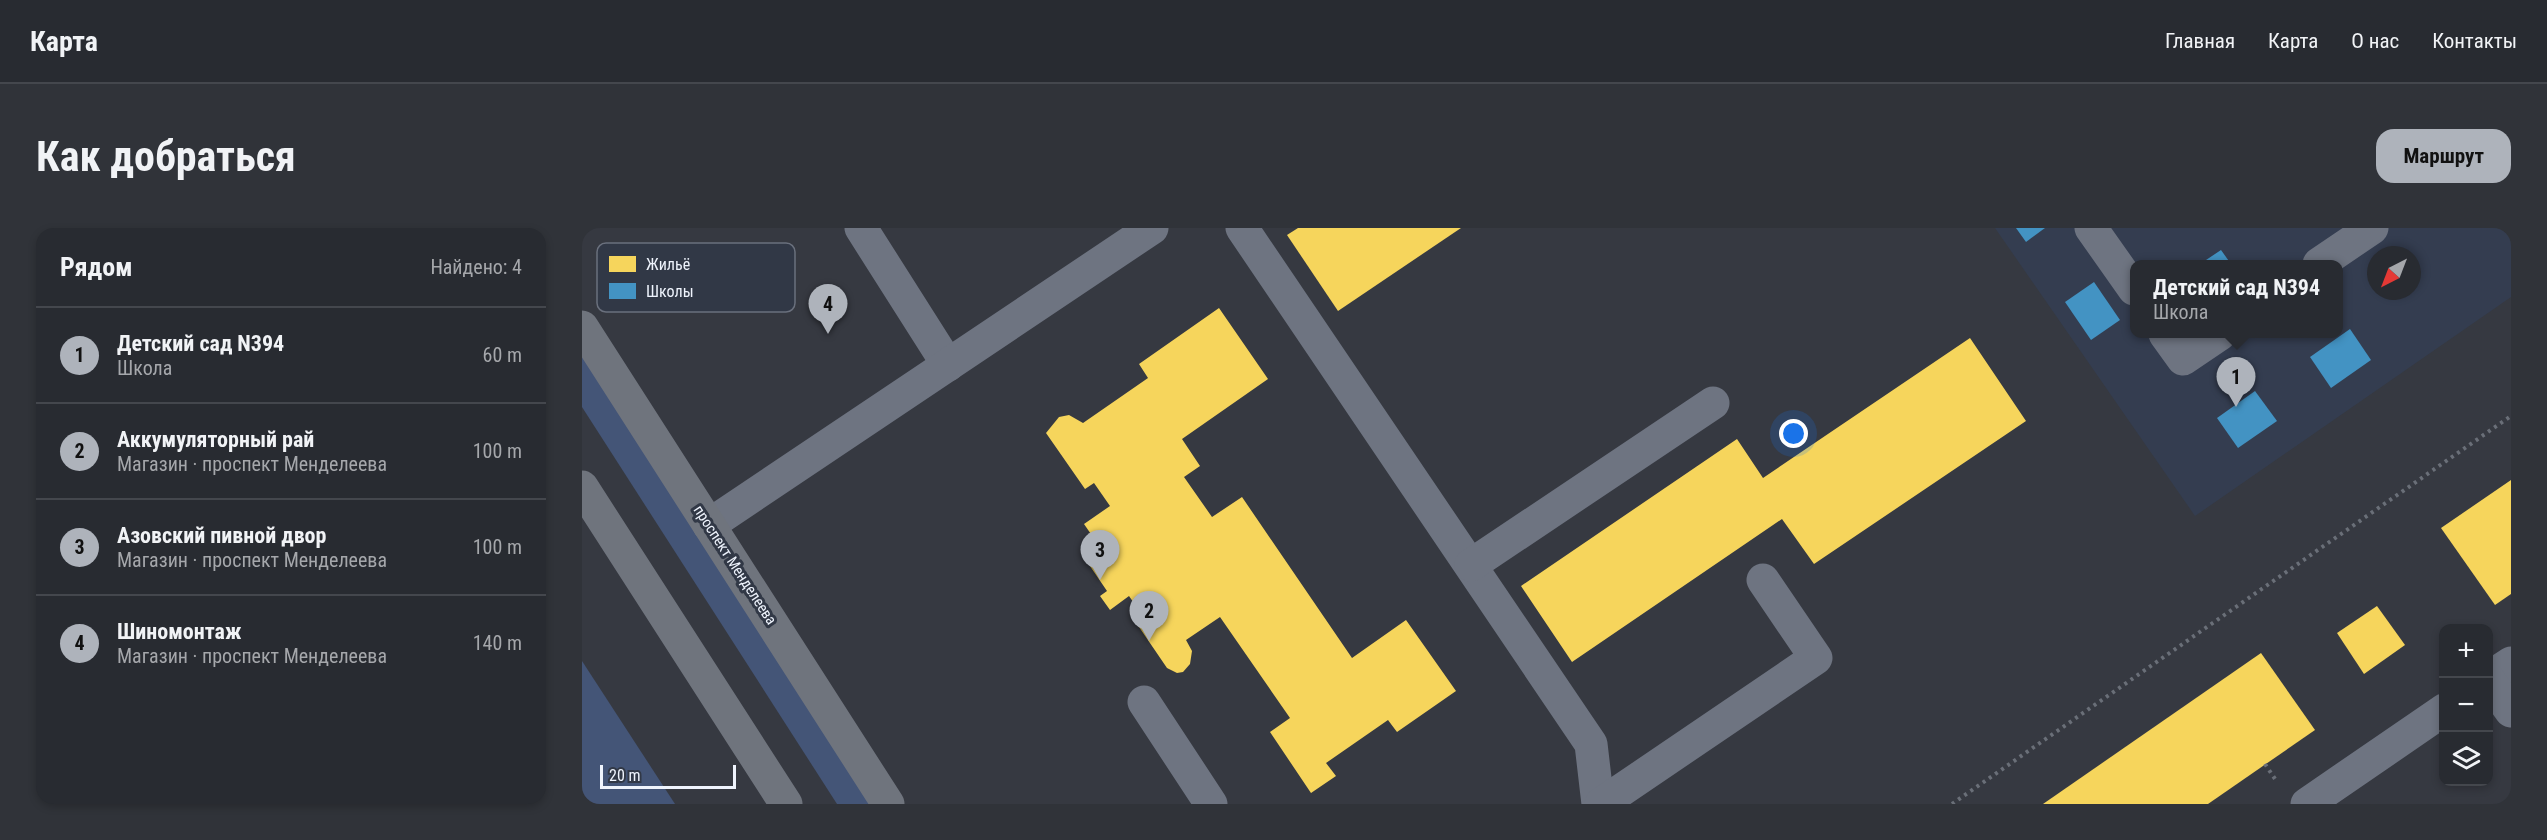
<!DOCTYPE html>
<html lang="ru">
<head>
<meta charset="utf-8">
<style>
  :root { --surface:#282b31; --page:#303339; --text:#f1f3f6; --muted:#a5a7ab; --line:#44474d; --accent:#aeb3bb }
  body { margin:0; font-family:"Roboto Condensed",sans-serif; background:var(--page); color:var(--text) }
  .controls { position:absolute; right:18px; bottom:18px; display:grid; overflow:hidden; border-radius:12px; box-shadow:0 3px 9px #0003 }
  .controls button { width:54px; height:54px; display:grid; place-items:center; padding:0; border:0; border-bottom:2px solid var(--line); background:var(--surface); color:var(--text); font:30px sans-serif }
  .compass { position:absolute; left:1785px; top:18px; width:54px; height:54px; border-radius:50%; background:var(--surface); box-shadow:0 3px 9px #0003; rotate:222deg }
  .scale { position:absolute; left:18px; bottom:15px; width:136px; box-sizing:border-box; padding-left:6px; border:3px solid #eff4fd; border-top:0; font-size:16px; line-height:21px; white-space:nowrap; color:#eff4fd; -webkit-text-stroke:4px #313846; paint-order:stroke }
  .you { position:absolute; left:1212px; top:206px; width:21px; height:21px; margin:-15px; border:4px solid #fff; border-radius:50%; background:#1a73e8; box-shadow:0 0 0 9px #1a73e833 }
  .badge { display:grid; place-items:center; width:39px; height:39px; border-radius:50%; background:var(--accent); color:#111; font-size:20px; font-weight:700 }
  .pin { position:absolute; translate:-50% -50px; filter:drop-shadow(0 2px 3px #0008) }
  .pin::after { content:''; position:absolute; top:32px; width:21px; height:18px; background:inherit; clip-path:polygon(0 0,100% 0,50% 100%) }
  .popup { position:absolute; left:1548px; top:32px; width:213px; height:78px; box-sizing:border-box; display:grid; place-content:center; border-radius:12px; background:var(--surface); filter:drop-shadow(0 2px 4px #0005); font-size:20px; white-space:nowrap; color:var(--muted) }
  .popup b { font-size:22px; color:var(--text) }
  .popup::after { content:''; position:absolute; left:50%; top:100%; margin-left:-12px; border:12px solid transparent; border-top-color:var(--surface) }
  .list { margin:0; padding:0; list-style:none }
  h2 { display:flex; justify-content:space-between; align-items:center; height:78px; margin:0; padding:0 24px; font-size:26px }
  h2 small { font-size:20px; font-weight:400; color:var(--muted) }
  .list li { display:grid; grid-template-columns:39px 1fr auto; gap:18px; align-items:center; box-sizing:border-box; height:96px; padding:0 24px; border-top:2px solid var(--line) }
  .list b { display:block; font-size:22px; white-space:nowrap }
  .list p { margin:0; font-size:20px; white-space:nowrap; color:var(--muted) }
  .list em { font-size:20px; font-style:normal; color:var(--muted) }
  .icon { flex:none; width:33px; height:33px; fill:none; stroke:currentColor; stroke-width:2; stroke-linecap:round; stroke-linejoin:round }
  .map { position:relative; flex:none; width:1929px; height:576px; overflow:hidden; border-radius:18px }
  header { display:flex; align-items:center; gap:36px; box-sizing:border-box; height:84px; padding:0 30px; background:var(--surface); border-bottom:2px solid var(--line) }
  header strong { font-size:28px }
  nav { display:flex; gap:33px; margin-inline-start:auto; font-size:21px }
  .intro { display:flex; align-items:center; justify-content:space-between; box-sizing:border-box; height:144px; padding:0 36px }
  h1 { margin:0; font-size:42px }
  .button { padding:15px 27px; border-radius:18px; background:var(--accent); color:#111; font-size:21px; font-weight:700 }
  main { display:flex; gap:36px; padding:0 36px }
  aside { flex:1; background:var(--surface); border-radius:18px; box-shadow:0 3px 9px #0003 }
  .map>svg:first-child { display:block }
  .built { fill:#343d50; fill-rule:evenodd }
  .green { fill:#457 }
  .homes { fill:#f6d55c }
  .schools { fill:#4393c3 }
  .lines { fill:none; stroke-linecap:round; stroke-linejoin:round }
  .path { stroke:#6a6f78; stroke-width:4; stroke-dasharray:3 4.5; stroke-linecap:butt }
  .minor { stroke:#6e7481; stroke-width:33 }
  .major { stroke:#6f747d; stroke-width:33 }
  .labels { text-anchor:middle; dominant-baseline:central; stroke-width:6; stroke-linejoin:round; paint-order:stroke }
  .street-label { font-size:15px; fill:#eff4fd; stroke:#313846 }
  .key { fill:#313846; stroke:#6a707d; stroke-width:1.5 }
  .key-label { font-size:16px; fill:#eff4fd }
</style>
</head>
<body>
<header>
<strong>Карта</strong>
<nav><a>Главная</a><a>Карта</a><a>О нас</a><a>Контакты</a></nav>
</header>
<div class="intro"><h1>Как добраться</h1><a class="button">Маршрут</a></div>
<main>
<aside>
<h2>Рядом<small>Найдено: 4</small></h2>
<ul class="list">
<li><span class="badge">1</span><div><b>Детский сад N394</b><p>Школа</p></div><em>60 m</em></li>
<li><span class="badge">2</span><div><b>Аккумуляторный рай</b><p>Магазин · проспект Менделеева</p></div><em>100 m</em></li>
<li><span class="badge">3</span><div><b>Азовский пивной двор</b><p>Магазин · проспект Менделеева</p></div><em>100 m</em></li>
<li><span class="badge">4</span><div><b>Шиномонтаж</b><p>Магазин · проспект Менделеева</p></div><em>140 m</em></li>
</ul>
</aside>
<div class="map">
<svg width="1929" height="576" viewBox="0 0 1929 576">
  <rect width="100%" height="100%" fill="#363941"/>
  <!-- built -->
  <path class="built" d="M 1413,0 L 1929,0 L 1929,69 L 1613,288 ZM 1794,27 L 1830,27 L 1830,63 L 1794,63 ZM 1552,36 L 1756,36 L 1756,106 L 1552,106 Z"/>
  <!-- green -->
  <g class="green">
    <polygon points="0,124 292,576 255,576 0,179"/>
    <polygon points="0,433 93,576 0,576"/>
  </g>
  <!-- homes -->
  <g class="homes">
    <polygon points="716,0 879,0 756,83 705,7"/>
    <polygon points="637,80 686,151 600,211 618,238 602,249 630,289 660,269 770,430 824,392 874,463 815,504 806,492 744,535 754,548 729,565 688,504 708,490 638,389 604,412 610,423 608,436 601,444 595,445 585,440 555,396 563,391 547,368 528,382 518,368 525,363 508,338 524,328 502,296 528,278 512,255 503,261 464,205 477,189 487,187 501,195 566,150 557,136"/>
    <polygon points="1388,110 1444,193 1232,336 1200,291 990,434 939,358 1155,211 1181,250"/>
    <polygon points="1929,252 1929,366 1913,377 1859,300"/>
    <polygon points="1795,378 1823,417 1782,446 1755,405"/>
    <polygon points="1679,425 1733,502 1626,576 1461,576"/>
  </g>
  <!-- schools -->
  <g class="schools">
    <polygon points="1434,0 1463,0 1444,14"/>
    <polygon points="1639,22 1649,36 1618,36"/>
    <polygon points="1512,54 1538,92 1509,112 1483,74"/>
    <polygon points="1768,101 1789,132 1749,160 1728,129"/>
    <polygon points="1673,163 1695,193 1656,220 1635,190"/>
  </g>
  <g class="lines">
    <!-- path -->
    <g class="path">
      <polyline points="1683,536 1693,551"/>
      <polyline points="1370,576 1929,188"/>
    </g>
    <!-- minor -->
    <g class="minor">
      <polyline points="279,0 366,137"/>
      <polyline points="660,0 1009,516 1016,576"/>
      <polyline points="1509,0 1552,61"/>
      <polyline points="1737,36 1790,0"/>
      <polyline points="1583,106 1601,131 1638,106"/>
      <polyline points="127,297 570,0"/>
      <polyline points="889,337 1131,175"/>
      <polyline points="1906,450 1929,435"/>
      <polyline points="1906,451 1929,483"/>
      <polyline points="562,474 629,576"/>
      <polyline points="1019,576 1234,430 1181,352"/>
      <polyline points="1725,576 1862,482"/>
    </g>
    <!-- major -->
    <g class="major">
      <polyline points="0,99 306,576"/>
      <polyline points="0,259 204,576"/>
    </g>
  </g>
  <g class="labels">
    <!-- street labels -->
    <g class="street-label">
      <text transform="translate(153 337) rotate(57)">проспект Менделеева</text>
    </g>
  </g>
  <!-- legend -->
  <rect x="15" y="15" width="198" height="69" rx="9" class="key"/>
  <rect x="27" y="28" width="27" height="16" fill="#f6d55c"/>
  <rect x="27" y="55" width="27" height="16" fill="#4393c3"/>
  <g class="key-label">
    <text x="64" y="42">Жильё</text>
    <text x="64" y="69">Школы</text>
  </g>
</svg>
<div class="controls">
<button>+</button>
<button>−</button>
<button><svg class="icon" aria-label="layers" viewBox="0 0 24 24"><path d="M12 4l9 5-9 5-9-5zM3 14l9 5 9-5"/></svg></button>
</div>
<svg class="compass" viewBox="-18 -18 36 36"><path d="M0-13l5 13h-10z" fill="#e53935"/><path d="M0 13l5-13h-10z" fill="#a5a7ab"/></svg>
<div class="scale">20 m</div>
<div class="you"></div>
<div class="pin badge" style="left:1654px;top:179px">1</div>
<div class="popup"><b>Детский сад N394</b>Школа</div>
<div class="pin badge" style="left:567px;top:413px">2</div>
<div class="pin badge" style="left:518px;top:352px">3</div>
<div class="pin badge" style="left:246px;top:106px">4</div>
</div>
</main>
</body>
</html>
